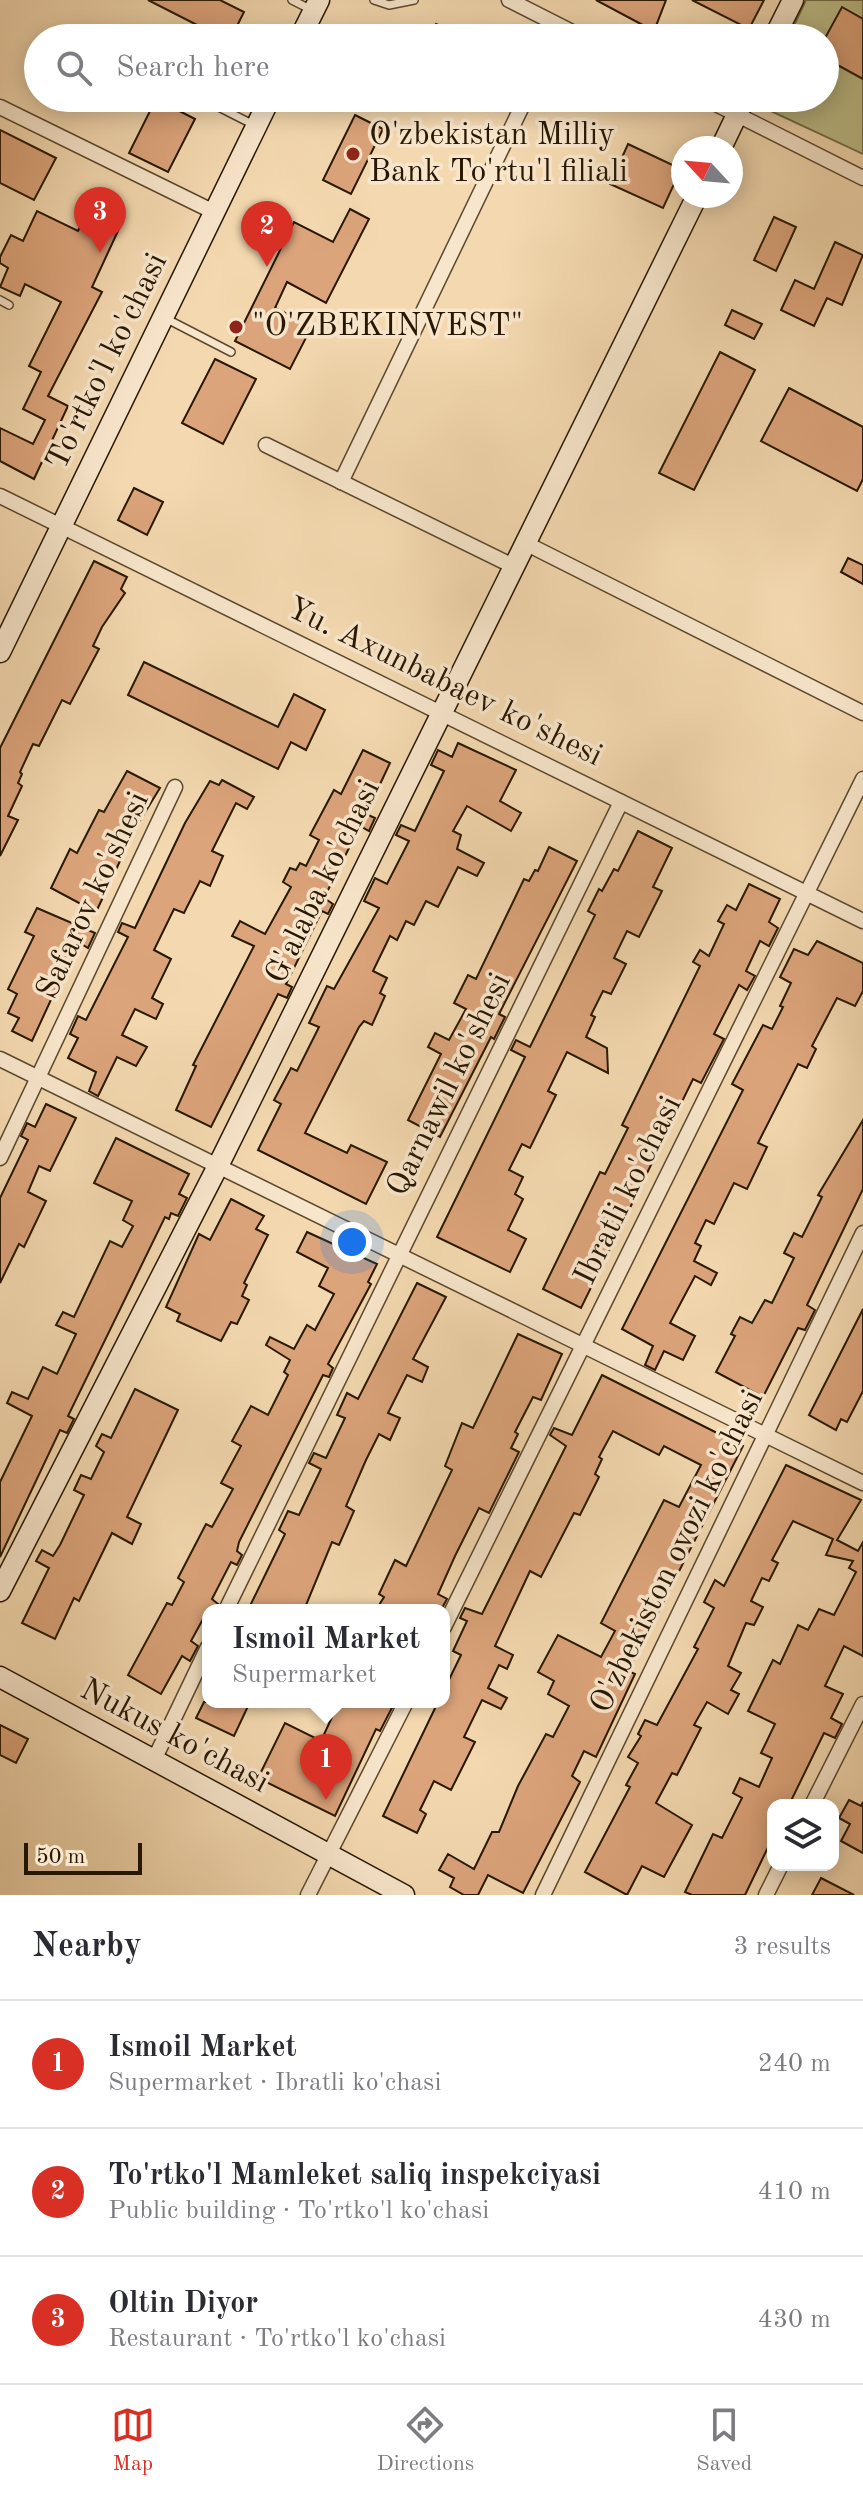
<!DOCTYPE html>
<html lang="en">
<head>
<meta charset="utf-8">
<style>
  :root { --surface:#fff; --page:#f7f7f7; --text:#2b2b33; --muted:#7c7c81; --line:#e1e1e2; --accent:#d93025 }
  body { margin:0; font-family:"Old Standard TT",serif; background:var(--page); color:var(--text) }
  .controls { position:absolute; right:24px; bottom:24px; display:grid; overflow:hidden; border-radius:16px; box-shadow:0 4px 20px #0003 }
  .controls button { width:72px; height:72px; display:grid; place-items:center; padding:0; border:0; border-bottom:2px solid var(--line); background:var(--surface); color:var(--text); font:40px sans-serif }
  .compass { position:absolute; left:671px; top:136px; width:72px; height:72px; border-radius:50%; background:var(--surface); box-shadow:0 4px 20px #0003; rotate:296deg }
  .scale { position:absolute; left:24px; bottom:20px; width:118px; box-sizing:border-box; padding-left:8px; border:4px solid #281802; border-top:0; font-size:22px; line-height:28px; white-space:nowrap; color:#281802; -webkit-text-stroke:6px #f8e6cc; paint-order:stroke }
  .you { position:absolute; left:352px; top:1242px; width:28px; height:28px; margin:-20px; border:6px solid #fff; border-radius:50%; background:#1a73e8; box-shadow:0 0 0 12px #1a73e833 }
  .badge { display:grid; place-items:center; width:52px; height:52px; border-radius:50%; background:var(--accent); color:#fff; font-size:26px; font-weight:700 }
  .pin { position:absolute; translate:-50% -66px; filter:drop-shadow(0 2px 4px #0008) }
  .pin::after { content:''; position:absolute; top:42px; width:28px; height:24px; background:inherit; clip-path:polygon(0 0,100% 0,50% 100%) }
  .popup { position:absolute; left:202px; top:1604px; width:248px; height:104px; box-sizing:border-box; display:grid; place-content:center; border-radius:16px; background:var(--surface); filter:drop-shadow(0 2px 6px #0005); font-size:26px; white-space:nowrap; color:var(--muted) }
  .popup b { font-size:30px; color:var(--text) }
  .popup::after { content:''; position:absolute; left:50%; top:100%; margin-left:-16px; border:16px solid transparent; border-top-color:var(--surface) }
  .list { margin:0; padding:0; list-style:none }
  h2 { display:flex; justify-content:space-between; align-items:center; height:104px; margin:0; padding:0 32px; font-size:34px }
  h2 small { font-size:26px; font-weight:400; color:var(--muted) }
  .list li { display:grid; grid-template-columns:52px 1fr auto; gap:24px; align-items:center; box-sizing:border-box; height:128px; padding:0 32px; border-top:2px solid var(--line) }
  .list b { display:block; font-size:30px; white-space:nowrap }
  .list p { margin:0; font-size:26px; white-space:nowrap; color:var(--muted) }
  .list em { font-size:26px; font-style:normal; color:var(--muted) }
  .icon { flex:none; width:44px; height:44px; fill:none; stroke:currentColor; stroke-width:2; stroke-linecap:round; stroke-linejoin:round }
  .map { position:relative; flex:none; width:863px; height:1895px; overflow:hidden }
  .search { position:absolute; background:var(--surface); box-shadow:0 4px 20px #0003; left:24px; right:24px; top:24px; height:88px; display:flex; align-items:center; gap:20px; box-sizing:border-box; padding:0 28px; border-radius:44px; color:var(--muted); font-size:30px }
  .sheet { height:488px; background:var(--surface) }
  nav { display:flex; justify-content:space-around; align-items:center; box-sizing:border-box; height:112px; border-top:2px solid var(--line); background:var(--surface); font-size:22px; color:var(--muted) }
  nav a { display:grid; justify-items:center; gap:4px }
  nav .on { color:var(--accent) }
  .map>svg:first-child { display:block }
  .green { fill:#bdbf8a; stroke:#726c46; stroke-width:2 }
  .building { fill:#dca47b; stroke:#281802; stroke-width:2 }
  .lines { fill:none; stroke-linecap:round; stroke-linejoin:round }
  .lane-casing { stroke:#5b482e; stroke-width:10 }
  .street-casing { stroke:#5b482e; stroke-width:17 }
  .secondary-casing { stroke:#281802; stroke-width:23 }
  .lane { stroke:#f8e6cc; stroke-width:7 }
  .street { stroke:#f8e6cc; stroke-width:14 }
  .secondary { stroke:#f8e6cc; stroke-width:20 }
  .poi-dot { fill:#8f2418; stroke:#f8e6cc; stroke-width:3 }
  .labels { text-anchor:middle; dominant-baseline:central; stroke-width:7; stroke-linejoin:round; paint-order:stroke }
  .poi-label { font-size:32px; fill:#281802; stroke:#f8e6cc; text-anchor:start }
  .street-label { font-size:32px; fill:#281802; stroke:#f8e6cc }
</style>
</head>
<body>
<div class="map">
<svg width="863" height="1895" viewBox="0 0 863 1895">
  <rect width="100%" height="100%" fill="#f4d9b0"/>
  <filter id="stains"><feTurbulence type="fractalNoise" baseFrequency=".0025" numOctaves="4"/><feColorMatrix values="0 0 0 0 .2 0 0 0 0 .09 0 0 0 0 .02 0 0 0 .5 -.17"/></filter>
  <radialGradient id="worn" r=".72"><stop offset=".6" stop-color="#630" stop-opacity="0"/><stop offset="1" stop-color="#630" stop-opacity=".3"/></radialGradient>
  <!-- green -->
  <polygon class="green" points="806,0 863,0 863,154 756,104 759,98 825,98 825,38 788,38"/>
  <!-- building -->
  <g class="building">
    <polygon points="148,0 220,0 244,12 231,38 200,38 205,29"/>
    <polygon points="596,0 666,0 654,31"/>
    <polygon points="692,0 764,0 749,29"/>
    <polygon points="842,7 863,19 863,79 832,62 825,38"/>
    <polygon points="436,24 465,38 429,38"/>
    <polygon points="156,99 195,119 168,172 129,153"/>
    <polygon points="355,115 383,129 351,194 323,180"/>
    <polygon points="0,130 56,158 34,200 0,183"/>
    <polygon points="628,144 681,169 663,208 610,184"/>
    <polygon points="91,203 124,218 92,287 102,292 48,396 68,406 34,479 0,461 0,428 33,444 45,420 23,409 41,372 29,366 61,302 25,284 20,296 0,287 8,268 0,263 0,257 11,235 23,241 37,211 78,231"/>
    <polygon points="350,209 369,219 326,303 287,282 275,308 312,326 290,369 235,341 294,222 333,242"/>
    <polygon points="774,217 796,227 776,271 754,260"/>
    <polygon points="835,242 863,255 842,305 827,298 814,326 781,310 795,280 814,289"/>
    <polygon points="732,310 762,324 754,339 725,325"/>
    <polygon points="720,352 755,370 694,490 659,473"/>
    <polygon points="215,359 256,379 223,444 182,423"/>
    <polygon points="789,388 863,427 863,479 857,491 761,441"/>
    <polygon points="134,488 163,502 147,535 118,520"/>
    <polygon points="848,558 863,565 863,584 841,572"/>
    <polygon points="94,561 127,577 121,589 125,593 102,627 93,646 99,649 70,704 62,700 39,746 33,744 20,772 22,774 18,783 22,786 8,816 18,820 0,856 0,748"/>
    <polygon points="144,662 278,727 294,694 325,710 306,750 291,742 278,769 128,695"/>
    <polygon points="458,743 516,770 500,801 521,813 511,831 467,806 453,831 461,835 457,849 484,863 477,876 458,867 438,907 426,901 414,925 406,921 397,940 390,936 373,971 387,978 380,993 385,996 372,1025 364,1021 359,1027 305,1133 347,1153 351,1145 387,1162 366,1204 258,1150 281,1104 274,1100 291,1068 297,1071 319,1027 309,1023 327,986 334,989 379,908 364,901 375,878 387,884 409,841 396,835 401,825 415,831 444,771 431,765 438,750 452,757"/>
    <polygon points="363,750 390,763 366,814 375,818 369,831 360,826 324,898 333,904 328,914 322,911 286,984 292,987 287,998 278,994 211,1127 176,1110 196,1066 193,1065 254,946 232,936 240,921 265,934 291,887 283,882 290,868 296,870 300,863 306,866 319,840 310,835 334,790 341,794"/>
    <polygon points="127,771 160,788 136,827 96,912 51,888 70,849 77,853 99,810 104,812"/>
    <polygon points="222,780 254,797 247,809 236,803 212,851 223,856 210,886 200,881 184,913 174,909 154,950 171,959 152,998 163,1004 156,1019 135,1009 122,1035 147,1047 136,1066 117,1057 98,1096 89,1091 96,1072 68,1058 78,1038 70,1034 78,1016 86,1020 128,937 118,932 122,923 135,928 185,823 210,781 219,785"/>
    <polygon points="638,831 672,848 653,887 662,891 639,937 627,931 614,958 626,964 611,994 603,991 591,1015 595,1017 586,1037 607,1048 608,1073 567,1052 548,1091 556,1095 530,1148 522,1144 509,1170 523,1177 515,1194 523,1199 508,1230 526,1239 510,1272 437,1237 525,1057 511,1050 516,1040 530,1047 595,915 588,911 599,889 602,891 614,869 618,871"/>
    <polygon points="549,847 577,861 499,1014 505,1017 494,1039 491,1037 440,1137 408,1120 441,1054 428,1047 435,1033 449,1040 466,1009 454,1003 468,975 476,979 524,879 529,881 535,870 538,871"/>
    <polygon points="749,884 780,899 769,922 778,928 769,946 760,941 746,971 755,976 747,990 739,985 714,1034 724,1039 701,1083 693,1079 581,1308 543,1289 600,1172 605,1174 628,1128 622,1125 700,966 693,962 700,950 709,956 724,924 718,921 727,905 736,910"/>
    <polygon points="37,908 95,933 88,948 80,943 72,954 32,1041 12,1031 19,1018 8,1013 17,994 8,989 34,936 25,932"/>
    <polygon points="817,941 863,963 863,991 855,1006 837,998 812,1046 816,1049 807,1068 798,1064 758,1143 767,1147 747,1189 734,1183 714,1224 706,1220 695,1243 701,1246 694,1261 717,1273 711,1285 695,1276 670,1323 695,1336 683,1360 664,1351 655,1370 645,1365 653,1346 622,1329 743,1090 732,1084 763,1025 772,1029 783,1007 780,1006 791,983 780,977 794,949 808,955"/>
    <polygon points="46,1104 76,1118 50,1171 39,1166 28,1192 46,1201 24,1247 19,1244 0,1283 0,1198 28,1140 21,1136 27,1123 35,1127"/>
    <polygon points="863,1120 863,1189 807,1305 815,1310 805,1330 798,1328 763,1397 716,1372 735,1336 731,1334 740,1317 752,1323 765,1300 772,1303 794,1258 784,1253 794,1233 802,1237 822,1197 818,1195"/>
    <polygon points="116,1138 189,1174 179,1194 187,1198 178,1216 171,1213 169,1219 165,1217 68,1416 74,1419 67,1433 60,1430 0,1557 0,1482 32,1416 7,1403 12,1392 28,1399 43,1367 57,1374 76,1334 56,1325 63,1312 74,1317 110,1241 122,1247 133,1226 123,1220 132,1201 94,1183"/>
    <polygon points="231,1199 264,1216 256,1229 268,1235 244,1283 247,1285 242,1296 249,1300 237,1324 231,1322 221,1341 177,1321 180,1314 166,1307 199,1234 210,1240"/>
    <polygon points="307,1232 377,1264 368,1282 371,1284 328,1364 333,1368 329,1377 323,1375 239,1542 237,1551 242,1555 237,1565 231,1562 212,1599 218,1604 216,1610 208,1610 191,1641 198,1646 190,1661 182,1656 161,1694 128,1675 167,1603 172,1605 184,1582 178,1578 206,1524 212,1527 233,1489 221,1483 241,1446 232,1441 251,1406 268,1415 288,1375 284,1372 290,1360 266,1345 270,1337 294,1349 307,1325 315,1330 334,1294 319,1286 328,1268 297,1252"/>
    <polygon points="417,1283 446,1297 413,1359 428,1367 422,1382 407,1375 388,1413 400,1418 390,1440 379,1434 366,1460 346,1506 354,1511 339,1545 332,1542 304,1610 248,1610 285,1534 279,1530 288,1511 299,1515 321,1469 309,1463 314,1453 326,1458 345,1418 337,1415 347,1393 358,1399"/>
    <polygon points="863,1309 863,1391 847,1422 841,1419 836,1430 809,1415"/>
    <polygon points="518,1334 562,1354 541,1400 533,1397 515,1432 518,1434 511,1448 519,1452 489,1513 479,1508 455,1556 438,1594 447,1599 441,1610 376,1610 384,1597 379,1594 395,1560 406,1566 452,1470 445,1466 462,1423 473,1428"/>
    <polygon points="602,1375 743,1446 628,1671 635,1674 596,1757 584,1751 572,1776 580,1782 523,1893 488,1875 478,1895 464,1895 450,1887 454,1878 439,1870 448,1854 474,1869 492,1832 499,1832 518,1786 546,1734 553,1737 569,1706 548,1694 554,1681 538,1672 558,1635 601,1657 615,1631 601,1623 664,1500 679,1507 701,1465 664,1446 659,1455 613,1431 599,1457 602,1459 595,1474 599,1477 580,1515 574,1513 541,1577 530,1571 495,1646 513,1655 507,1669 499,1665 488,1688 507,1698 501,1709 482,1700 464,1737 475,1742 451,1790 434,1781 420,1810 426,1814 417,1833 383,1816 438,1702 444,1702 444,1690 461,1655 453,1651 467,1621 460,1618 465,1608 482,1614 566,1446 550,1435 554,1428 572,1435"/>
    <polygon points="135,1389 178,1410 127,1517 141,1524 132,1544 112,1533 79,1601 74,1598 55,1639 22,1623 49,1568 36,1561 42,1550 53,1556 60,1545 84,1495 74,1490 81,1475 91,1479 104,1452 96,1446 102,1434 111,1438"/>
    <polygon points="786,1465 861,1500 837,1540 858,1551 863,1542 863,1656 844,1646 825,1686 843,1694 831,1718 842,1724 835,1738 824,1733 789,1805 773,1805 773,1837 745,1895 692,1895 685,1892 713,1834 722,1838 742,1798 733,1793 740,1778 759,1787 772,1758 761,1753 775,1724 748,1711 773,1660 780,1664 798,1625 808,1630 819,1609 834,1615 856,1572 849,1568 853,1561 826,1555 833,1539 793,1521 772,1560 778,1563 769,1581 762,1578 751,1601 763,1607 754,1625 746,1623 728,1666 741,1673 731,1690 739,1694 728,1714 707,1702 694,1725 701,1728 677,1775 672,1773 656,1803 692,1825 664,1877 642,1866 627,1895 585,1872 630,1787 626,1785 638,1763 628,1757 641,1736 638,1734 645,1720 657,1725 698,1649 694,1647 714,1608 704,1602 715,1580 724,1586"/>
    <polygon points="204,1702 250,1702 234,1736 196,1718"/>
    <polygon points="339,1702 395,1702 380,1731 376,1729 335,1816 258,1778 285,1723 321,1741"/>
    <polygon points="0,1725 28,1739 16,1763 0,1755"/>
    <polygon points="849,1800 861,1806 863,1802 863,1853 841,1841 850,1824 839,1818"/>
    <polygon points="821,1878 854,1895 812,1895"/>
  </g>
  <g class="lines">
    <!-- lane casing -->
    <g class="lane-casing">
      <g id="lane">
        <polyline points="292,0 312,10"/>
        <polyline points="374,0 389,5 414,0"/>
        <polyline points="89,37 90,38"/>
        <polyline points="201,98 254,125"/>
        <polyline points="0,300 9,305"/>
        <polyline points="165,318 231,352"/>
      </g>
    </g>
    <!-- street casing -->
    <g class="street-casing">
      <g id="street">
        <polyline points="509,0 584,38"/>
        <polyline points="704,98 863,178"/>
        <polyline points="0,107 214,212"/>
        <polyline points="266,445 513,566"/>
        <polyline points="341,482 526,98"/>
        <polyline points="0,496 863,921"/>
        <polyline points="525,543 863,713"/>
        <polyline points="0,1059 863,1483"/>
        <polyline points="0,1158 175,787"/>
        <polyline points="226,1610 621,802"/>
        <polyline points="444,1627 863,779"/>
        <polyline points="154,1760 208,1647"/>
        <polyline points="812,1805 863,1704"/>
        <polyline points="308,1895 406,1702"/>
        <polyline points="543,1895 863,1233"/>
        <polyline points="766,1895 781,1865"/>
      </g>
    </g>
    <!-- secondary casing -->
    <g class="secondary-casing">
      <g id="secondary">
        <polyline points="300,38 319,0"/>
        <polyline points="774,38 793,0"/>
        <polyline points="721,148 745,98"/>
        <polyline points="0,652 270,98"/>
        <polyline points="0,1591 218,1166 697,196"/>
        <polyline points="0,1677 404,1895"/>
      </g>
    </g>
    <!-- lane -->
    <use href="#lane" class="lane"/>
    <!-- street -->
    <use href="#street" class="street"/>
    <!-- secondary -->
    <use href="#secondary" class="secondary"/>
  </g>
  <!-- markers -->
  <g class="poi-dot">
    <circle cx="353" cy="154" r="8"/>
    <circle cx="236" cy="327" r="8"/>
  </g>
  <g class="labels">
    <!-- poi labels -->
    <g class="poi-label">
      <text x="369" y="136">O'zbekistan Milliy<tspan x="369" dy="37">Bank To'rtu'l filiali</tspan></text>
      <text x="252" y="327">"O'ZBEKINVEST"</text>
    </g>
    <!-- street labels -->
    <g class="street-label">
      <text transform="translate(108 362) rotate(-64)">To'rtko'l ko'chasi</text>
      <text transform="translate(444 683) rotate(26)">Yu. Axunbabaev ko'shesi</text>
      <text transform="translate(324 882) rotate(-64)">G'alaba ko'chasi</text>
      <text transform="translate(94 896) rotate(-65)">Safarov ko'shesi</text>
      <text transform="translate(450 1085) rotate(-64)">Qarnawil ko'shesi</text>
      <text transform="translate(629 1191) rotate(-64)">Ibratli ko'chasi</text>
      <text transform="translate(678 1552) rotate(-64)">O'zbekiston ovozi ko'chasi</text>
      <text transform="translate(174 1737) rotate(28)">Nukus ko'chasi</text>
    </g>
  </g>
  <rect width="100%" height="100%" filter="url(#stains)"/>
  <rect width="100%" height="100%" fill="url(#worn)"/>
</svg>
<div class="controls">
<button><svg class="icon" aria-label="layers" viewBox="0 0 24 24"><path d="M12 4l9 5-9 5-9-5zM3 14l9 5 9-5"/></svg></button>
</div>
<svg class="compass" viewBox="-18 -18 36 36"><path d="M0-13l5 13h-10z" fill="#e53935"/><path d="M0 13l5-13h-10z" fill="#7c7c81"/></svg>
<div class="scale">50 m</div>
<div class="you"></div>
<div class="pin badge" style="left:326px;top:1800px">1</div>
<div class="popup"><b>Ismoil Market</b>Supermarket</div>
<div class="pin badge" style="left:267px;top:267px">2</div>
<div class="pin badge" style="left:100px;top:253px">3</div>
<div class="search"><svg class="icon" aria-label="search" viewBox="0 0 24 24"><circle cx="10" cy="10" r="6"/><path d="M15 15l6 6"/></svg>Search here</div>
</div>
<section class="sheet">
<h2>Nearby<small>3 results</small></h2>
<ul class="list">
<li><span class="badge">1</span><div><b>Ismoil Market</b><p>Supermarket · Ibratli ko'chasi</p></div><em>240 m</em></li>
<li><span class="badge">2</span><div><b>To'rtko'l Mamleket saliq inspekciyasi</b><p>Public building · To'rtko'l ko'chasi</p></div><em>410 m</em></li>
<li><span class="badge">3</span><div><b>Oltin Diyor</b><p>Restaurant · To'rtko'l ko'chasi</p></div><em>430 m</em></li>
</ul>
</section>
<nav>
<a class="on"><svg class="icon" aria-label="map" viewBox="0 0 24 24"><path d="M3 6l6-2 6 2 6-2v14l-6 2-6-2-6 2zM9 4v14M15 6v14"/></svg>Map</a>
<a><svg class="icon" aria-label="directions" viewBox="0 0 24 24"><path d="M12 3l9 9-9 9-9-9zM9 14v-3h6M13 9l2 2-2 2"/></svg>Directions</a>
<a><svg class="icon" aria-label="saved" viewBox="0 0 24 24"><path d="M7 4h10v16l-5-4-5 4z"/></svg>Saved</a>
</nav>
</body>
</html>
